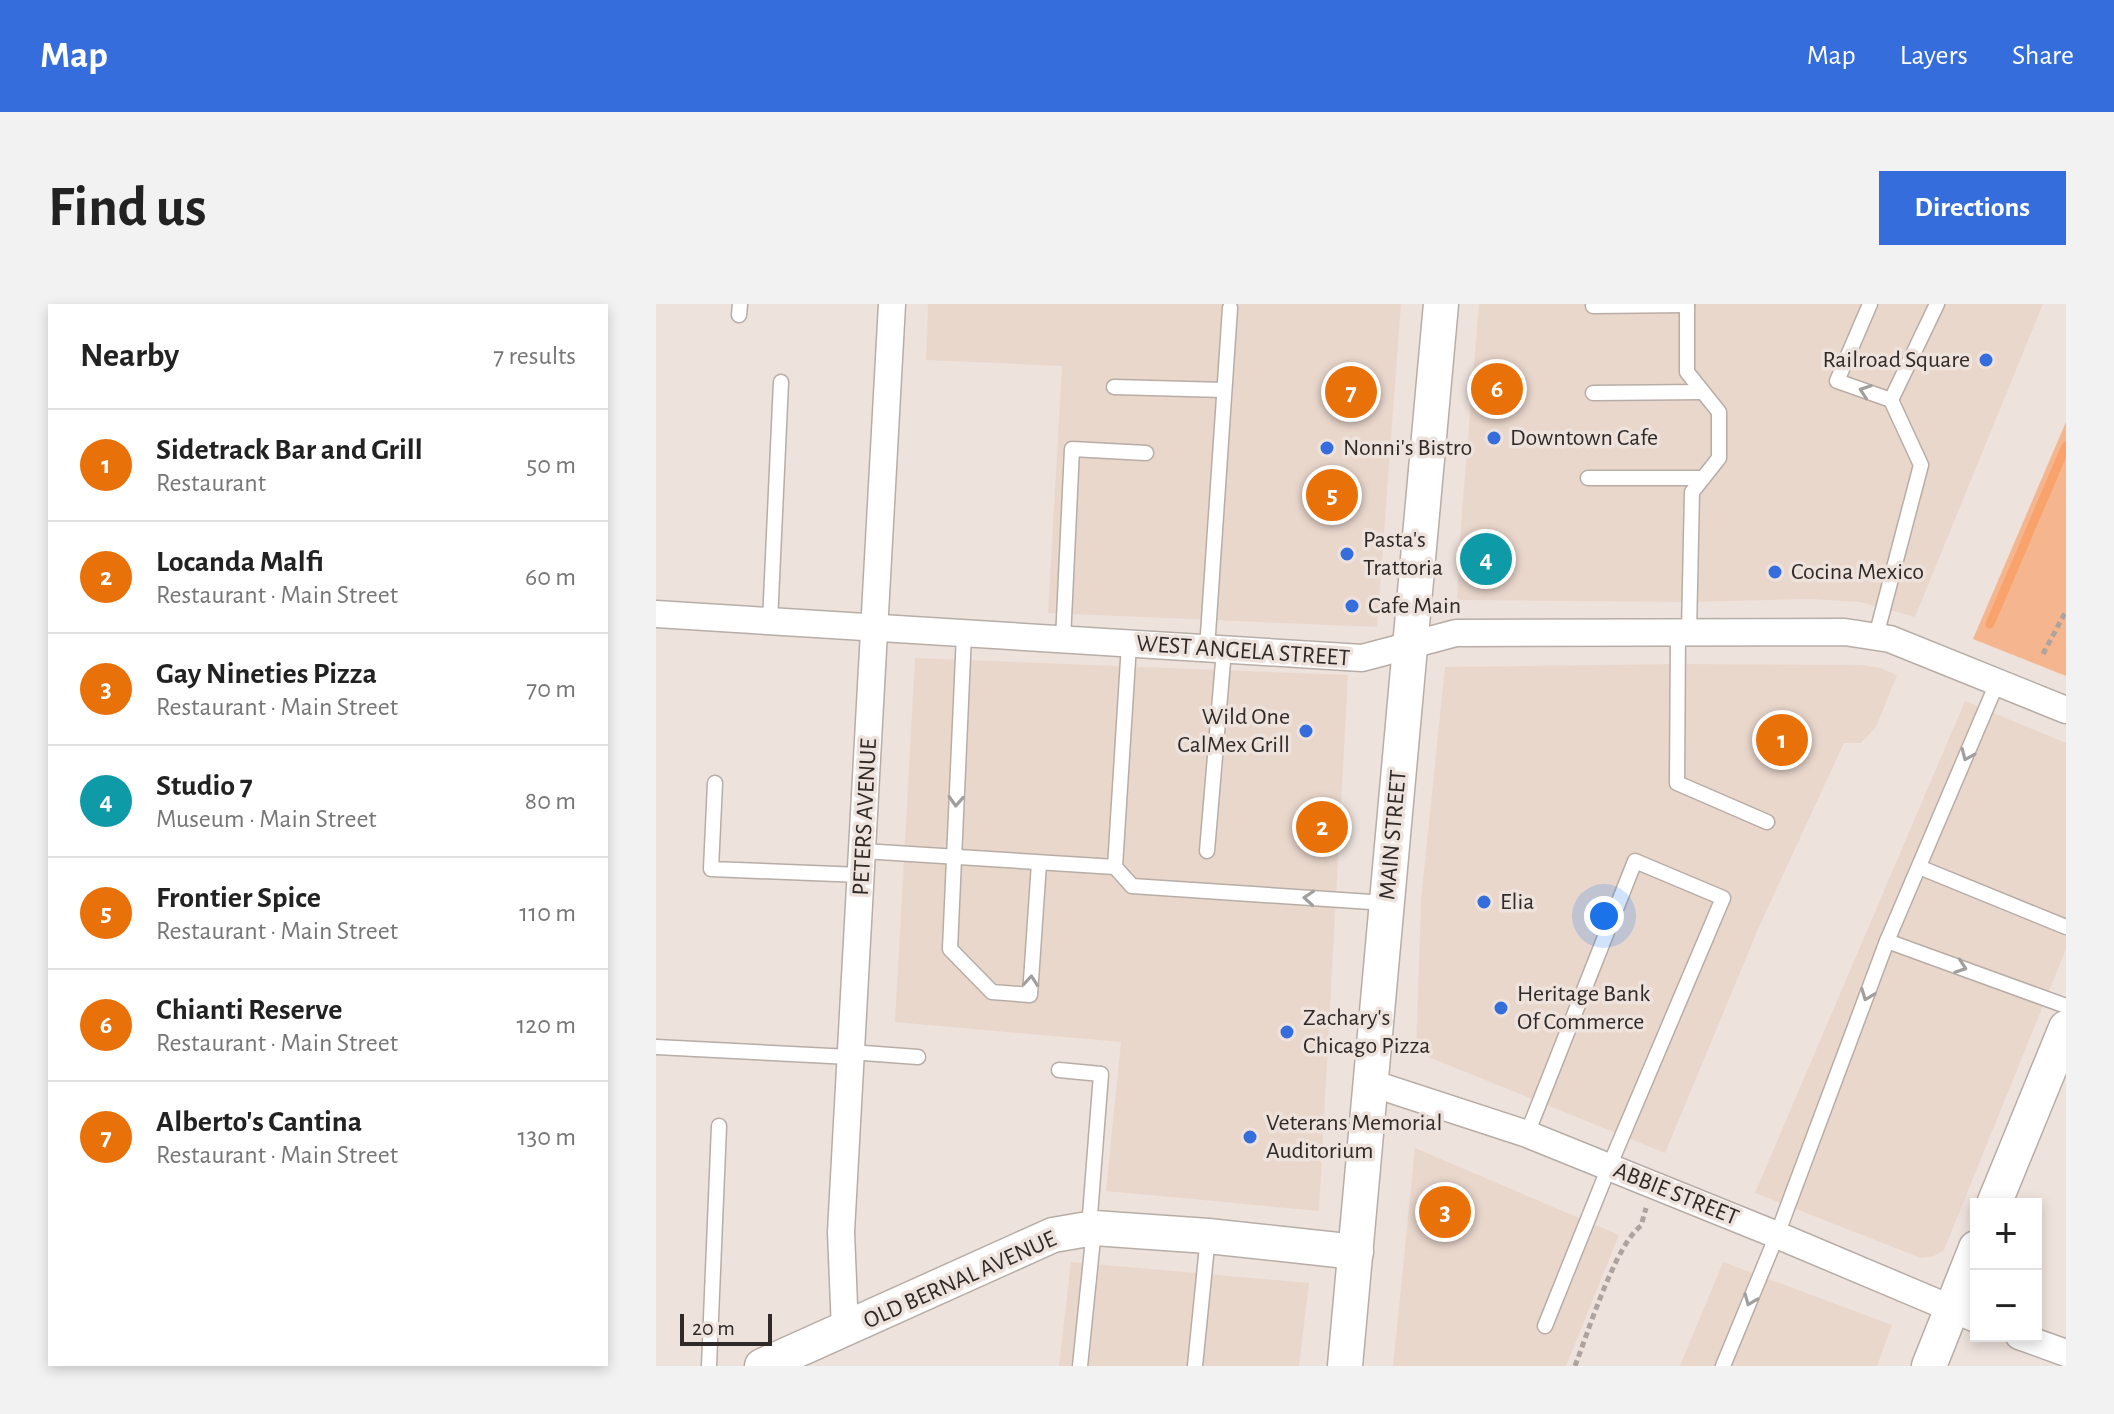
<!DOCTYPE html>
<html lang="en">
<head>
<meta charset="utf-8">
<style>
  :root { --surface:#fff; --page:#f2f2f2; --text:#222; --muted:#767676; --line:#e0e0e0; --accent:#356ddc }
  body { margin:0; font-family:"Alegreya Sans",sans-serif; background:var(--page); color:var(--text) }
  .controls { position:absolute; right:24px; bottom:24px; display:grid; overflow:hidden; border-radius:0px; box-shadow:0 4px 12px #0003 }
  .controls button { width:72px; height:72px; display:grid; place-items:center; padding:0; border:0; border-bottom:2px solid var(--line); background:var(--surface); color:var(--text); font:40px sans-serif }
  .scale { position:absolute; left:24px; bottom:20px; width:92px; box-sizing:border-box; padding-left:8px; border:4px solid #2f2a28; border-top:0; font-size:22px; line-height:28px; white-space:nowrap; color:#2f2a28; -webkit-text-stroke:6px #eee2dc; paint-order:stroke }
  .you { position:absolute; left:948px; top:612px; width:28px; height:28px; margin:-20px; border:6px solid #fff; border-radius:50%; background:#1a73e8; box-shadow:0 0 0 12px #1a73e833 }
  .badge { display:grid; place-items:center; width:52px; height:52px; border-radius:50%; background:var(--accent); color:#fff; font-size:26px; font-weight:700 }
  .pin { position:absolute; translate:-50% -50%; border:4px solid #fff; box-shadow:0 2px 8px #0006 }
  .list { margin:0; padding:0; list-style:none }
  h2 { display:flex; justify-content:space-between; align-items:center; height:104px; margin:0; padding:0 32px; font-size:34px }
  h2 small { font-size:26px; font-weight:400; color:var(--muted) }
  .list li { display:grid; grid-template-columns:52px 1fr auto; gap:24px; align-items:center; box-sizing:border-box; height:112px; padding:0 32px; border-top:2px solid var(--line) }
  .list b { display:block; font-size:30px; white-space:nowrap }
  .list p { margin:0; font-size:26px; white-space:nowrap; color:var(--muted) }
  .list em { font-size:26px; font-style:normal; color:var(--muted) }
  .map { position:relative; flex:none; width:1410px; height:1062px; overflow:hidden; border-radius:0px }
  header { display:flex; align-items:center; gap:48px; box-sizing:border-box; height:112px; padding:0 40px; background:var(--accent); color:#fff }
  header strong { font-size:38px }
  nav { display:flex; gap:44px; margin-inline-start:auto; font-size:28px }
  .intro { display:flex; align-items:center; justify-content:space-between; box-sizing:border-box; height:192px; padding:0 48px }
  h1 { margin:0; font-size:56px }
  .button { padding:20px 36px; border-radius:0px; background:var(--accent); color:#fff; font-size:28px; font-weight:700 }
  main { display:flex; gap:48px; padding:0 48px }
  aside { flex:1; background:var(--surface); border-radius:0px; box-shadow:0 4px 12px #0003 }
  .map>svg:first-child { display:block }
  .built { fill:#ead7cc }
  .green { fill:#f5b68f }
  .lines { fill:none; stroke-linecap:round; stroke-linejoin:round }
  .stream { stroke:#f9a26b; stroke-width:9 }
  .service-casing { stroke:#b8ada6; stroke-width:17 }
  .minor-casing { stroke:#b8ada6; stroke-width:29 }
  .tertiary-casing { stroke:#b8ada6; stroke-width:37 }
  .path { stroke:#ada39f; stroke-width:5; stroke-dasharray:6 4; stroke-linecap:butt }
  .service { stroke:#fff; stroke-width:14 }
  .minor { stroke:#fff; stroke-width:26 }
  .tertiary { stroke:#fff; stroke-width:34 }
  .oneway { stroke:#a19f9e }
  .poi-dot { fill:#356ddc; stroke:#eee2dc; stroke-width:3 }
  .labels { text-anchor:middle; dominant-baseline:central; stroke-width:7; stroke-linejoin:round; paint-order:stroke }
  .poi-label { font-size:24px; fill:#2f2a28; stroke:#eee2dc; text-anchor:start }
  .street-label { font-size:24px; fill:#2f2a28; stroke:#eee2dc }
</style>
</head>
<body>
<header>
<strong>Map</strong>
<nav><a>Map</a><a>Layers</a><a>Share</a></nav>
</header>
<div class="intro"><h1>Find us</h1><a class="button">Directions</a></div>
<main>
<aside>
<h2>Nearby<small>7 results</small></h2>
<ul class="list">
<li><span class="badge" style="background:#e8710a">1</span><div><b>Sidetrack Bar and Grill</b><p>Restaurant</p></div><em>50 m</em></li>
<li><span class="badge" style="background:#e8710a">2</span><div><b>Locanda Malfi</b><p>Restaurant · Main Street</p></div><em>60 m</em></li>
<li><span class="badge" style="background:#e8710a">3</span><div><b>Gay Nineties Pizza</b><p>Restaurant · Main Street</p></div><em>70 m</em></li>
<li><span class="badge" style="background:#0f9aa8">4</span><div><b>Studio 7</b><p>Museum · Main Street</p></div><em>80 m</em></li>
<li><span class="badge" style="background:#e8710a">5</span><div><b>Frontier Spice</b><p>Restaurant · Main Street</p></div><em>110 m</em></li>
<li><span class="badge" style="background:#e8710a">6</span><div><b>Chianti Reserve</b><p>Restaurant · Main Street</p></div><em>120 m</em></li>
<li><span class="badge" style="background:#e8710a">7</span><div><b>Alberto's Cantina</b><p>Restaurant · Main Street</p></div><em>130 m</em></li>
</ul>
</aside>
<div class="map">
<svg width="1410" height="1062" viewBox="0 0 1410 1062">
  <rect width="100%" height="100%" fill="#eee2dc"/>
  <!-- built -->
  <g class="built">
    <polygon points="272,0 745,0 721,323 392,309 406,62 270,56"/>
    <polygon points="823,0 1387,0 1259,313 1204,298 1154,295 1029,298 801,296 806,207"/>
    <polygon points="259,354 692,371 663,907 450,887 465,738 239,718"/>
    <polygon points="1019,360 1206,361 1224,364 1241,371 1220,423 1205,439 1188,439 1103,623 1009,849 760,748 765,596 789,363"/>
    <polygon points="1309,397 1410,439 1410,645 1288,946 1278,952 1265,954 1099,889"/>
    <polygon points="759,844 963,931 910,1062 737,1062"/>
    <polygon points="415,958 653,979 643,1062 403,1062"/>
    <polygon points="1067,958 1236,1021 1221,1062 1024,1062"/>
  </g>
  <!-- green -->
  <polygon class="green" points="1410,118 1410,372 1317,335"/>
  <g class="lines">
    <!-- stream -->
    <polyline class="stream" points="1334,320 1410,142"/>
    <!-- service casing -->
    <g class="service-casing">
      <g id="service">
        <polyline points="1031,0 1031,68 1063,108 1063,154 1036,188 1033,328"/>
        <polyline points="1214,0 1181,77 1235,96 1281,0"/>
        <polyline points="937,2 1031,1"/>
        <polyline points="83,11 84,0"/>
        <polyline points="458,83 568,86"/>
        <polyline points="937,89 1047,88"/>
        <polyline points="932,174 1047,174"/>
        <polyline points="114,318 125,78"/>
        <polyline points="1022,328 1021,479 1111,518"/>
        <polyline points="308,330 294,645 336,688 374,691 383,559"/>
        <polyline points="1220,332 1265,161 1235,96"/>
        <polyline points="407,336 416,145 490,149"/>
        <polyline points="551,345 574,4"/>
        <polyline points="59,479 55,565 205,571"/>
        <polyline points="207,547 459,563 473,340"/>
        <polyline points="551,547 568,346"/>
        <polyline points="459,563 476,582 730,599"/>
        <polyline points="1263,563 1410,623"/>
        <polyline points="1231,637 1410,702"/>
        <polyline points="0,743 194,753"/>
        <polyline points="194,748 262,753"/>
        <polyline points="403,766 445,770 433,924"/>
        <polyline points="871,830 979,557 1067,594 953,863 889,1022"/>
        <polyline points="53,1062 63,822"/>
        <polyline points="424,1062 438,925"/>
        <polyline points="539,1062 552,932"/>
        <polyline points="1067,1062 1121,931 1231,637 1341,379"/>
      </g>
    </g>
    <!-- minor casing -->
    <g class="minor-casing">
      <g id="minor">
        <polyline points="0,310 706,354 800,329 1189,328 1234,335 1410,406"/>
        <polyline points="715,779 871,830 1121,931 1320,1015"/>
        <polyline points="189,1026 185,928 236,0"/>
        <polyline points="1363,1032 1410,1049"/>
      </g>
    </g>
    <!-- tertiary casing -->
    <g class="tertiary-casing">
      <g id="tertiary">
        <polyline points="1338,900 1410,724"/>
        <polyline points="106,1062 397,931 438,924 552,932 700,948"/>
        <polyline points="689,1062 785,0"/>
        <polyline points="1273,1062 1320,944"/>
      </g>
    </g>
    <!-- path -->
    <g class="path">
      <polyline points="1387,350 1410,307"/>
      <path d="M 919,1062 C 931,1031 960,939 985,922 L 990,904"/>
    </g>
    <!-- service -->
    <use href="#service" class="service"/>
    <!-- minor -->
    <use href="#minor" class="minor"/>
    <!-- tertiary -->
    <use href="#tertiary" class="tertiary"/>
  </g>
  <!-- one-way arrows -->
  <defs><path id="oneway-chevron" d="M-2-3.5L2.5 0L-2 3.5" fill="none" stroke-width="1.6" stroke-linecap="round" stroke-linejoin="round" transform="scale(2)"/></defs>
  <g class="oneway">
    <use href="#oneway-chevron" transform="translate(1209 87) rotate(-161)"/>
    <use href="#oneway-chevron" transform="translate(1311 451) rotate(113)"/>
    <use href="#oneway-chevron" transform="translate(300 497) rotate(93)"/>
    <use href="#oneway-chevron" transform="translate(653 594) rotate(-176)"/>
    <use href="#oneway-chevron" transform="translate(1305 663) rotate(19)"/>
    <use href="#oneway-chevron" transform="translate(375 677) rotate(-85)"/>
    <use href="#oneway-chevron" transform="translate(1211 691) rotate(111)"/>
    <use href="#oneway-chevron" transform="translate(1094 996) rotate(112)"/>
  </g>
  <!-- markers -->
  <g class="poi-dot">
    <circle cx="1330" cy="56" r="8"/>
    <circle cx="838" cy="134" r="8"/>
    <circle cx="671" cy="144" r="8"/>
    <circle cx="691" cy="250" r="8"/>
    <circle cx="1119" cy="268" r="8"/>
    <circle cx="696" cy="302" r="8"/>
    <circle cx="650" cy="427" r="8"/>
    <circle cx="828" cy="598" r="8"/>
    <circle cx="845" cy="704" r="8"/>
    <circle cx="631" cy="728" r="8"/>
    <circle cx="594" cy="833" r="8"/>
  </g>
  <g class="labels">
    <!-- poi labels -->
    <g class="poi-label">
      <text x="1314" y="56" text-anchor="end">Railroad Square</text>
      <text x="854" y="134">Downtown Cafe</text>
      <text x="687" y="144">Nonni's Bistro</text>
      <text x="707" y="236">Pasta's<tspan x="707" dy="28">Trattoria</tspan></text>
      <text x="1135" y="268">Cocina Mexico</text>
      <text x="712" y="302">Cafe Main</text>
      <text x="634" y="413" text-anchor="end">Wild One<tspan x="634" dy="28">CalMex Grill</tspan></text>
      <text x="844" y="598">Elia</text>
      <text x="861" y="690">Heritage Bank<tspan x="861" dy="28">Of Commerce</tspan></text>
      <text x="647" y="714">Zachary's<tspan x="647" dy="28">Chicago Pizza</tspan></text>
      <text x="610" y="819">Veterans Memorial<tspan x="610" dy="28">Auditorium</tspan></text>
    </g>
    <!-- street labels -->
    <g class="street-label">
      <text transform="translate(587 347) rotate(4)">WEST ANGELA STREET</text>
      <text transform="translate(209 513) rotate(-87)">PETERS AVENUE</text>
      <text transform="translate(737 531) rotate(-85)">MAIN STREET</text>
      <text transform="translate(1020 890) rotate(22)">ABBIE STREET</text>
      <text transform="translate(304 976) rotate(-24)">OLD BERNAL AVENUE</text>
    </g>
  </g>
</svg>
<div class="controls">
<button>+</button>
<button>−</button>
</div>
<div class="scale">20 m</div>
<div class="you"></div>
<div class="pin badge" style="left:1126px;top:436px;background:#e8710a">1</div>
<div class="pin badge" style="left:666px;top:523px;background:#e8710a">2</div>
<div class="pin badge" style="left:789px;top:908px;background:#e8710a">3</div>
<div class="pin badge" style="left:830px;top:255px;background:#0f9aa8">4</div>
<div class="pin badge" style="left:676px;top:191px;background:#e8710a">5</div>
<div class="pin badge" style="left:841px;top:85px;background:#e8710a">6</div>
<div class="pin badge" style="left:695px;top:88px;background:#e8710a">7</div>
</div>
</main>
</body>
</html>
